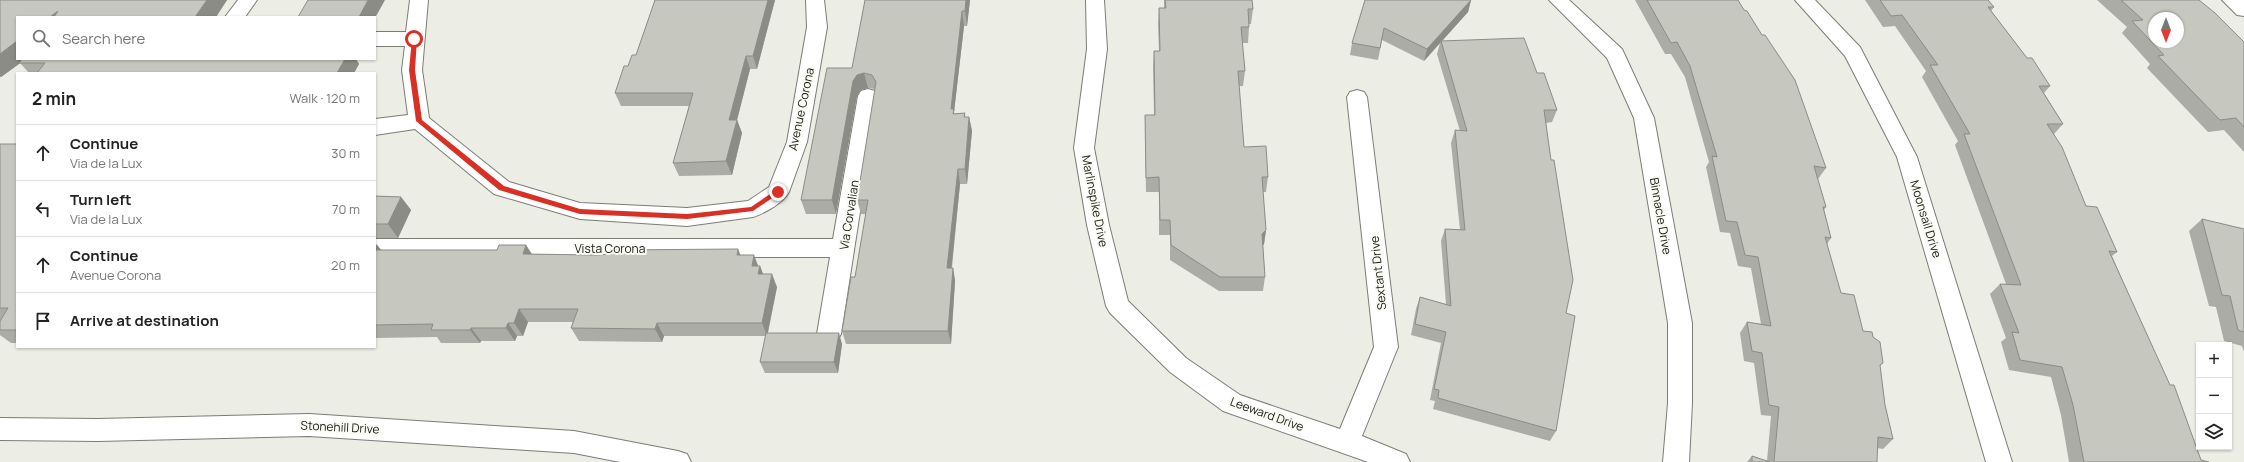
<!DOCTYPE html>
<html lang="en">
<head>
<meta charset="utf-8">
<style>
  :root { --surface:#fff; --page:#f6f6f6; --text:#222; --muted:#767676; --line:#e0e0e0 }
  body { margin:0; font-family:Manrope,sans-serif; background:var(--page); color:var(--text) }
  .controls { position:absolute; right:12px; bottom:12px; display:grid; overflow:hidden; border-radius:0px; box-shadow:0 1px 3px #0004 }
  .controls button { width:36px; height:36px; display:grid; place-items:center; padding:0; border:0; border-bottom:1px solid var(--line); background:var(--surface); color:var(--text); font:20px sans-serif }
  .compass { position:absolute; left:2148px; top:12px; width:36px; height:36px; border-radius:50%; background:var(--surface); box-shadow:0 1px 3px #0004; rotate:180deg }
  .stop { position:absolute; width:12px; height:12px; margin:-9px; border:3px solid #d93025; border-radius:50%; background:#fff }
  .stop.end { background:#d93025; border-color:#fff; box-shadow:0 1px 4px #0008 }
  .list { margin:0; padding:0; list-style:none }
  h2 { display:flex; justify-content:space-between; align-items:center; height:52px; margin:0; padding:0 16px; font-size:17px }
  h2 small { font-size:13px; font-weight:400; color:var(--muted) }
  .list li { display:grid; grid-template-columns:26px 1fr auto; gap:12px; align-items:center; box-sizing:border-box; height:56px; padding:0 16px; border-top:1px solid var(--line) }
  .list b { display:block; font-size:15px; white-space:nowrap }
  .list p { margin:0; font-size:13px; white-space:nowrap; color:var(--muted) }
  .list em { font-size:13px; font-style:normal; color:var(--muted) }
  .icon { flex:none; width:22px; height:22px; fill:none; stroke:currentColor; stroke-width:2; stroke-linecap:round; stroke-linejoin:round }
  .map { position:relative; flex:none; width:2244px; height:462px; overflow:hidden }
  .search { position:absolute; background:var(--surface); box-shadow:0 1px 3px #0004; left:16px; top:16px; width:360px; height:44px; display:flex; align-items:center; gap:10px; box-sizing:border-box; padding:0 14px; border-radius:0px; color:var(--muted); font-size:15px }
  .panel { position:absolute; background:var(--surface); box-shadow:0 1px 3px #0004; left:16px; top:72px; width:360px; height:276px; border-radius:0px }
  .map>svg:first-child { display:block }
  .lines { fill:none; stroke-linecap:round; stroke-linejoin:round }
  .minor-casing { stroke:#7b7d75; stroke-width:2 }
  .secondary-casing { stroke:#7b7d75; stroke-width:2 }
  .minor { fill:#fff; fill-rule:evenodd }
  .secondary { fill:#fff; fill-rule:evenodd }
  .wall { fill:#aaaca5 }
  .shaded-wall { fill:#8b8c86 }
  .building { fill:#c6c8c0; stroke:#8b8c86; fill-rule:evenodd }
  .route { fill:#d93025 }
  .labels { text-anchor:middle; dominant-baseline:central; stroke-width:4; stroke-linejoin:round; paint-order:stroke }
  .street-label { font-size:12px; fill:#191917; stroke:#fafbf3 }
</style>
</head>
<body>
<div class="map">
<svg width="2244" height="462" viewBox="0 0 2244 462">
  <rect width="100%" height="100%" fill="#eceee6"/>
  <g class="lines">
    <!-- minor casing -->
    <g class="minor-casing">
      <g id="minor">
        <polygon points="238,0 257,0 245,17 225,17"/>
        <path d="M 410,0 L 428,0 L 422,70 L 429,118 L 509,182 L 580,203 L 687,208 L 748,201 L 769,187 L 787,142 L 807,27 L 806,0 L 824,0 L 827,27 L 807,142 L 789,192 C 783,203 765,213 753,217 L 687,226 L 580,219 L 494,194 L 415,129 L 375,135 L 375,119 L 408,115 L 402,70 L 405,46 L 375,46 L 375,32 L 406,32 Z"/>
        <polygon points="1086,0 1104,0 1107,49 1094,148 1109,225 1128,301 1186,358 1240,395 1340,429 1374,347 1347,97 1350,92 1357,90 1364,92 1367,97 1398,347 1362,436 1406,454 1410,462 1368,462 1223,411 1170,372 1110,313 1106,306 1087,225 1074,148 1087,49"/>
        <polygon points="1549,0 1569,0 1622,49 1654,118 1692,323 1692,403 1689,462 1663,462 1668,403 1668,323 1634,118 1607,58"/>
        <polygon points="1795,0 1815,0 1860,47 1917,157 2012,462 1986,462 1897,157 1845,56"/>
        <polygon points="2222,0 2244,0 2244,16 2237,15"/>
        <polygon points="868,89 875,91 878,96 841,334 837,341 829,344 821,341 817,334 830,257 375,257 375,239 833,239 858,96 861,91"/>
      </g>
    </g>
    <!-- secondary casing -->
    <g class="secondary-casing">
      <polygon id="secondary" points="309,414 574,431 678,451 687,454 691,462 620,462 574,453 309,436 98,441 0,440 0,418 98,419"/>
    </g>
    <!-- minor -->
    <use href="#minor" class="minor"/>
    <!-- secondary -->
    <use href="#secondary" class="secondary"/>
  </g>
  <!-- wall -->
  <g class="wall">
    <polygon points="0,0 227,0 216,17 17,17 17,59 356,59 359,64 354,73 29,73 20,63 1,77 0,77"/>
    <polygon points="655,0 775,0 757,69 750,69 737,120 742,133 732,175 679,176 673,163 689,106 621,106 615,93 628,66 636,55"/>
    <polygon points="865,0 970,0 967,26 964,26 954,112 954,114 965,113 965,117 969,117 972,131 967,184 960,184 952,268 953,268 955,281 951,344 846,344 842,331 855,277 866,214 861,214 857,200 875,89 868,88 861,90 857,96 836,214 806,214 801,200 852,68"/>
    <polygon points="1164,0 1252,0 1253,9 1251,24 1249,24 1249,27 1248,43 1242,43 1245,71 1243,86 1239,86 1244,147 1268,177 1266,192 1263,192 1266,230 1264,244 1263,245 1265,277 1263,291 1219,291 1170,260 1170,235 1159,235 1159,192 1146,192 1145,130 1145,115 1154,115 1153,67 1154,51 1159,51 1158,24 1159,8 1164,8"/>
    <polygon points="1365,0 1471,0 1468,12 1442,41 1537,73 1557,110 1552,122 1546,123 1566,313 1556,431 1550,441 1433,409 1435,401 1430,400 1441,343 1411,335 1416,309 1420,297 1446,304 1441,241 1445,229 1460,230 1451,143 1455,130 1460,131 1437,54 1440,43 1424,61 1382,40 1378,60 1350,55 1352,43"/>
    <polygon points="1635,0 1738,0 1826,168 1818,179 1817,179 1826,207 1824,210 1831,238 1827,244 1841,293 1863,331 1880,366 1885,405 1893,439 1883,449 1877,448 1877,462 1747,462 1752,456 1767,461 1771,416 1761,415 1754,363 1744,361 1740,333 1747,322 1761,324 1751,268 1738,266 1730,233 1720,232 1706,167 1709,162 1685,77 1671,54 1665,54"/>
    <polygon points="1865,0 1988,0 1994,7 1991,11 2027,58 2050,86 2044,93 2063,124 2054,134 2086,206 2117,252 2112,256 2201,460 2209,462 2069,462 2061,415 2051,377 2009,370 2001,342 2006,338 1990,294 2000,284 2006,284 1955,145 1958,141 1922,77 1926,71 1895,26 1883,27"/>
    <polygon points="2097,0 2199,0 2244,42 2244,152 2224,130 2208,132 2147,68 2150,64 2122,33 2127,27"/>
    <polygon points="0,144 17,144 17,343 11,343 0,335"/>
    <polygon points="375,196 401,197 411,210 398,238 375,238"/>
    <polygon points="2202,219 2244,229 2244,352 2242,346 2224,341 2216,307 2209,306 2189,231"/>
    <polygon points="375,245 377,245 381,250 497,250 526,245 532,254 595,255 741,255 758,266 760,266 763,274 777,287 768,333 842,344 838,373 765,373 760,362 766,336 664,336 662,342 579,341 571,328 573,322 528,322 523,336 517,336 515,341 481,341 480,343 441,343 437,337 375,338"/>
  </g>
  <!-- shaded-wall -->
  <g class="shaded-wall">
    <polygon points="207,0 227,0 216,17 195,17"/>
    <polygon points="368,0 385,0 375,18 375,17 359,17"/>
    <polygon points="768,0 775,0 757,69 753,56"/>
    <polygon points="966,0 970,0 967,26 965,11"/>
    <polygon points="1471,0 1468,12 1441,42 1441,41 1440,43 1424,61 1427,49"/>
    <polygon points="58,11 64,17 50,17"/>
    <polygon points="962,11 964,26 954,112 956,124 951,109"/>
    <polygon points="17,41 17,59 26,59 1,77 0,76 0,54"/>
    <polygon points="746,56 750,69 737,120 742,133 732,175 726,161 729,120"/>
    <polygon points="345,59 356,59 359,64 354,73 337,73"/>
    <polygon points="864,73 868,88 861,90 857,96 836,214 832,200 853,81 857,75"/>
    <polygon points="969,117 972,131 967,184 965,169"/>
    <polygon points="958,169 960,184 950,281 947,268"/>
    <polygon points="401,197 411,210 398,238 388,224"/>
    <polygon points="1266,230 1264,244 1260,249 1262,234"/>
    <polygon points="377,245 388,258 375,250"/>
    <polygon points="526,245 534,258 523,254"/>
    <polygon points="738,249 744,263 737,255"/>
    <polygon points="754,255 759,268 760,266 765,279 763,287 752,266"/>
    <polygon points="953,268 955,281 951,344 948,331"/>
    <polygon points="772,274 777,287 767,336 762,323"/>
    <polygon points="519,309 528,322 523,336 514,323"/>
    <polygon points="508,323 517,336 515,341 506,328"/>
    <polygon points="657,323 664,336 662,342 655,329"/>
    <polygon points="471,328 481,341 480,343 470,330"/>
    <polygon points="839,333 842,344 838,373 834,362"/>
  </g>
  <!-- building -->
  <g class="building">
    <polygon points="0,0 207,0 195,17 54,17 58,11 50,17 17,17 17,41 0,54"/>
    <polygon points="308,0 368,0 359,17 298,17"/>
    <polygon points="655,0 768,0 753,56 746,56 729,120 737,120 726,161 673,163 693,93 615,93 624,66 628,66 632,55 636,55"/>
    <polygon points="865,0 966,0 965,11 962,11 951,109 954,109 953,114 965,113 964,117 969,117 965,169 958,169 947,268 953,268 948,331 842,331 851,277 855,277 868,200 857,200 876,82 872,75 864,73 857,75 853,81 832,200 801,200 827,68 852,68"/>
    <polygon points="1165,0 1252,0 1253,9 1248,9 1249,27 1241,27 1245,71 1238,71 1244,147 1266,146 1268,177 1262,177 1266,230 1262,234 1265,277 1220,277 1171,245 1170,220 1160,220 1159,177 1146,178 1145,115 1155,115 1154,51 1160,51 1159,8 1166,8"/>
    <polygon points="1365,0 1471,0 1427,49 1384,28 1380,48 1352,43"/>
    <polygon points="1647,0 1738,0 1744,10 1747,11 1762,35 1765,35 1795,80 1826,168 1814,166 1826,207 1823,207 1831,238 1825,237 1841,293 1854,295 1863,331 1872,332 1873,337 1880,342 1883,363 1880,365 1885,405 1893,439 1878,437 1877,462 1774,462 1779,407 1769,405 1762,353 1752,351 1747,322 1771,326 1758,257 1745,255 1737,222 1726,221 1712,156 1717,157 1690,66 1677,42 1671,43"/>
    <polygon points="1880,0 1988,0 1994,7 1988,7 2027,58 2032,58 2050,86 2039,86 2063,124 2047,124 2062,147 2086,206 2097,207 2117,252 2109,251 2170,385 2174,385 2201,460 2209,462 2084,462 2073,405 2062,367 2020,360 2012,332 2019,333 2000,284 2021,285 1964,134 1970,134 1930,65 1938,65 1902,15 1891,16"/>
    <path d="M 2121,0 L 2199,0 L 2215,13 L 2244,42 L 2244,127 L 2236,118 L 2220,120 L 2158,56 L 2164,55 L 2132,21 L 2143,20 ZM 2154,18 L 2178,18 L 2178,42 L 2154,42 Z"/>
    <polygon points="1524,38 1537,73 1544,73 1557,110 1544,110 1551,160 1554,160 1573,280 1566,313 1575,316 1556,431 1438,398 1439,390 1434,389 1446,332 1415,324 1420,297 1451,306 1445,229 1465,230 1455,130 1467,131 1441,41"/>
    <polygon points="22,59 345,59 337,73 37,73 45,63 19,63"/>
    <polygon points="0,144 17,144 17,330 0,330 0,321 8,308 0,308"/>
    <polygon points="375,196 401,197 388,224 375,224"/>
    <polygon points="2202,219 2244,229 2244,332 2238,330 2230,296 2222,295"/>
    <polygon points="375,245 377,245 375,250 497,250 499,245 526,245 523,254 595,255 612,254 613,250 738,249 737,255 754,255 752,266 760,266 758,274 772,274 762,323 657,323 655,329 571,328 578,309 519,309 514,323 508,323 506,328 471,328 470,330 431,330 433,324 375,325"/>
    <polygon points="766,333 839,333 834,362 760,362"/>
    <polygon points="1752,456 1770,462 1752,462"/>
  </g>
  <!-- route -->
  <polygon class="route" points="414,37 417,39 415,70 422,120 504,186 580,209 687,214 751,207 776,190 781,192 753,211 687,219 580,214 499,190 416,121 409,70 412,39"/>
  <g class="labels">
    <!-- street labels -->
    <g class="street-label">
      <text transform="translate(801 109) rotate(-78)">Avenue Corona</text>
      <text transform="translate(1095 201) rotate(79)">Marlinspike Drive</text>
      <text transform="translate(849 215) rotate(-81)">Via Corvalian</text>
      <text transform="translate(1661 216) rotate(80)">Binnacle Drive</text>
      <text transform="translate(1926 219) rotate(73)">Moonsail Drive</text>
      <text x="610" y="248">Vista Corona</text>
      <text transform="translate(1378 273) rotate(-96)">Sextant Drive</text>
      <text transform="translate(1267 414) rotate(20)">Leeward Drive</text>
      <text transform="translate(340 427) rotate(3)">Stonehill Drive</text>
    </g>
  </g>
</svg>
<div class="controls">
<button>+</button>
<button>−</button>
<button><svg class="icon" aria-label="layers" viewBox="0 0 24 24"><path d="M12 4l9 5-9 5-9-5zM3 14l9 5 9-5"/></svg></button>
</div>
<svg class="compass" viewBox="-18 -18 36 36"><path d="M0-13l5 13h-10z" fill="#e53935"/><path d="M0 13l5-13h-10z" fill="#767676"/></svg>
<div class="stop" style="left:414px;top:39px"></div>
<div class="stop end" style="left:778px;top:192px"></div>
<div class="search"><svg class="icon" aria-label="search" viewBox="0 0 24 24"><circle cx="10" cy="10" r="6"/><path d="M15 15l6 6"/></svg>Search here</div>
<section class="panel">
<h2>2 min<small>Walk · 120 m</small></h2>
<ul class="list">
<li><svg class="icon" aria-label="ahead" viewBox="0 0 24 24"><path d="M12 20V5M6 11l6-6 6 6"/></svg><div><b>Continue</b><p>Via de la Lux</p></div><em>30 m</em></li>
<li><svg class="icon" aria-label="left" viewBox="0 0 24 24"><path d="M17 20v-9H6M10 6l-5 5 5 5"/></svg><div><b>Turn left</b><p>Via de la Lux</p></div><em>70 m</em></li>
<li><svg class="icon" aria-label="ahead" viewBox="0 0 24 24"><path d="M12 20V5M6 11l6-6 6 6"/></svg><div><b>Continue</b><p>Avenue Corona</p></div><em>20 m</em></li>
<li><svg class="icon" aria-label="arrive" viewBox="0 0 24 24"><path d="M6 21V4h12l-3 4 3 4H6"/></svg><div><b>Arrive at destination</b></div></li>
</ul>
</section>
</div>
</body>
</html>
